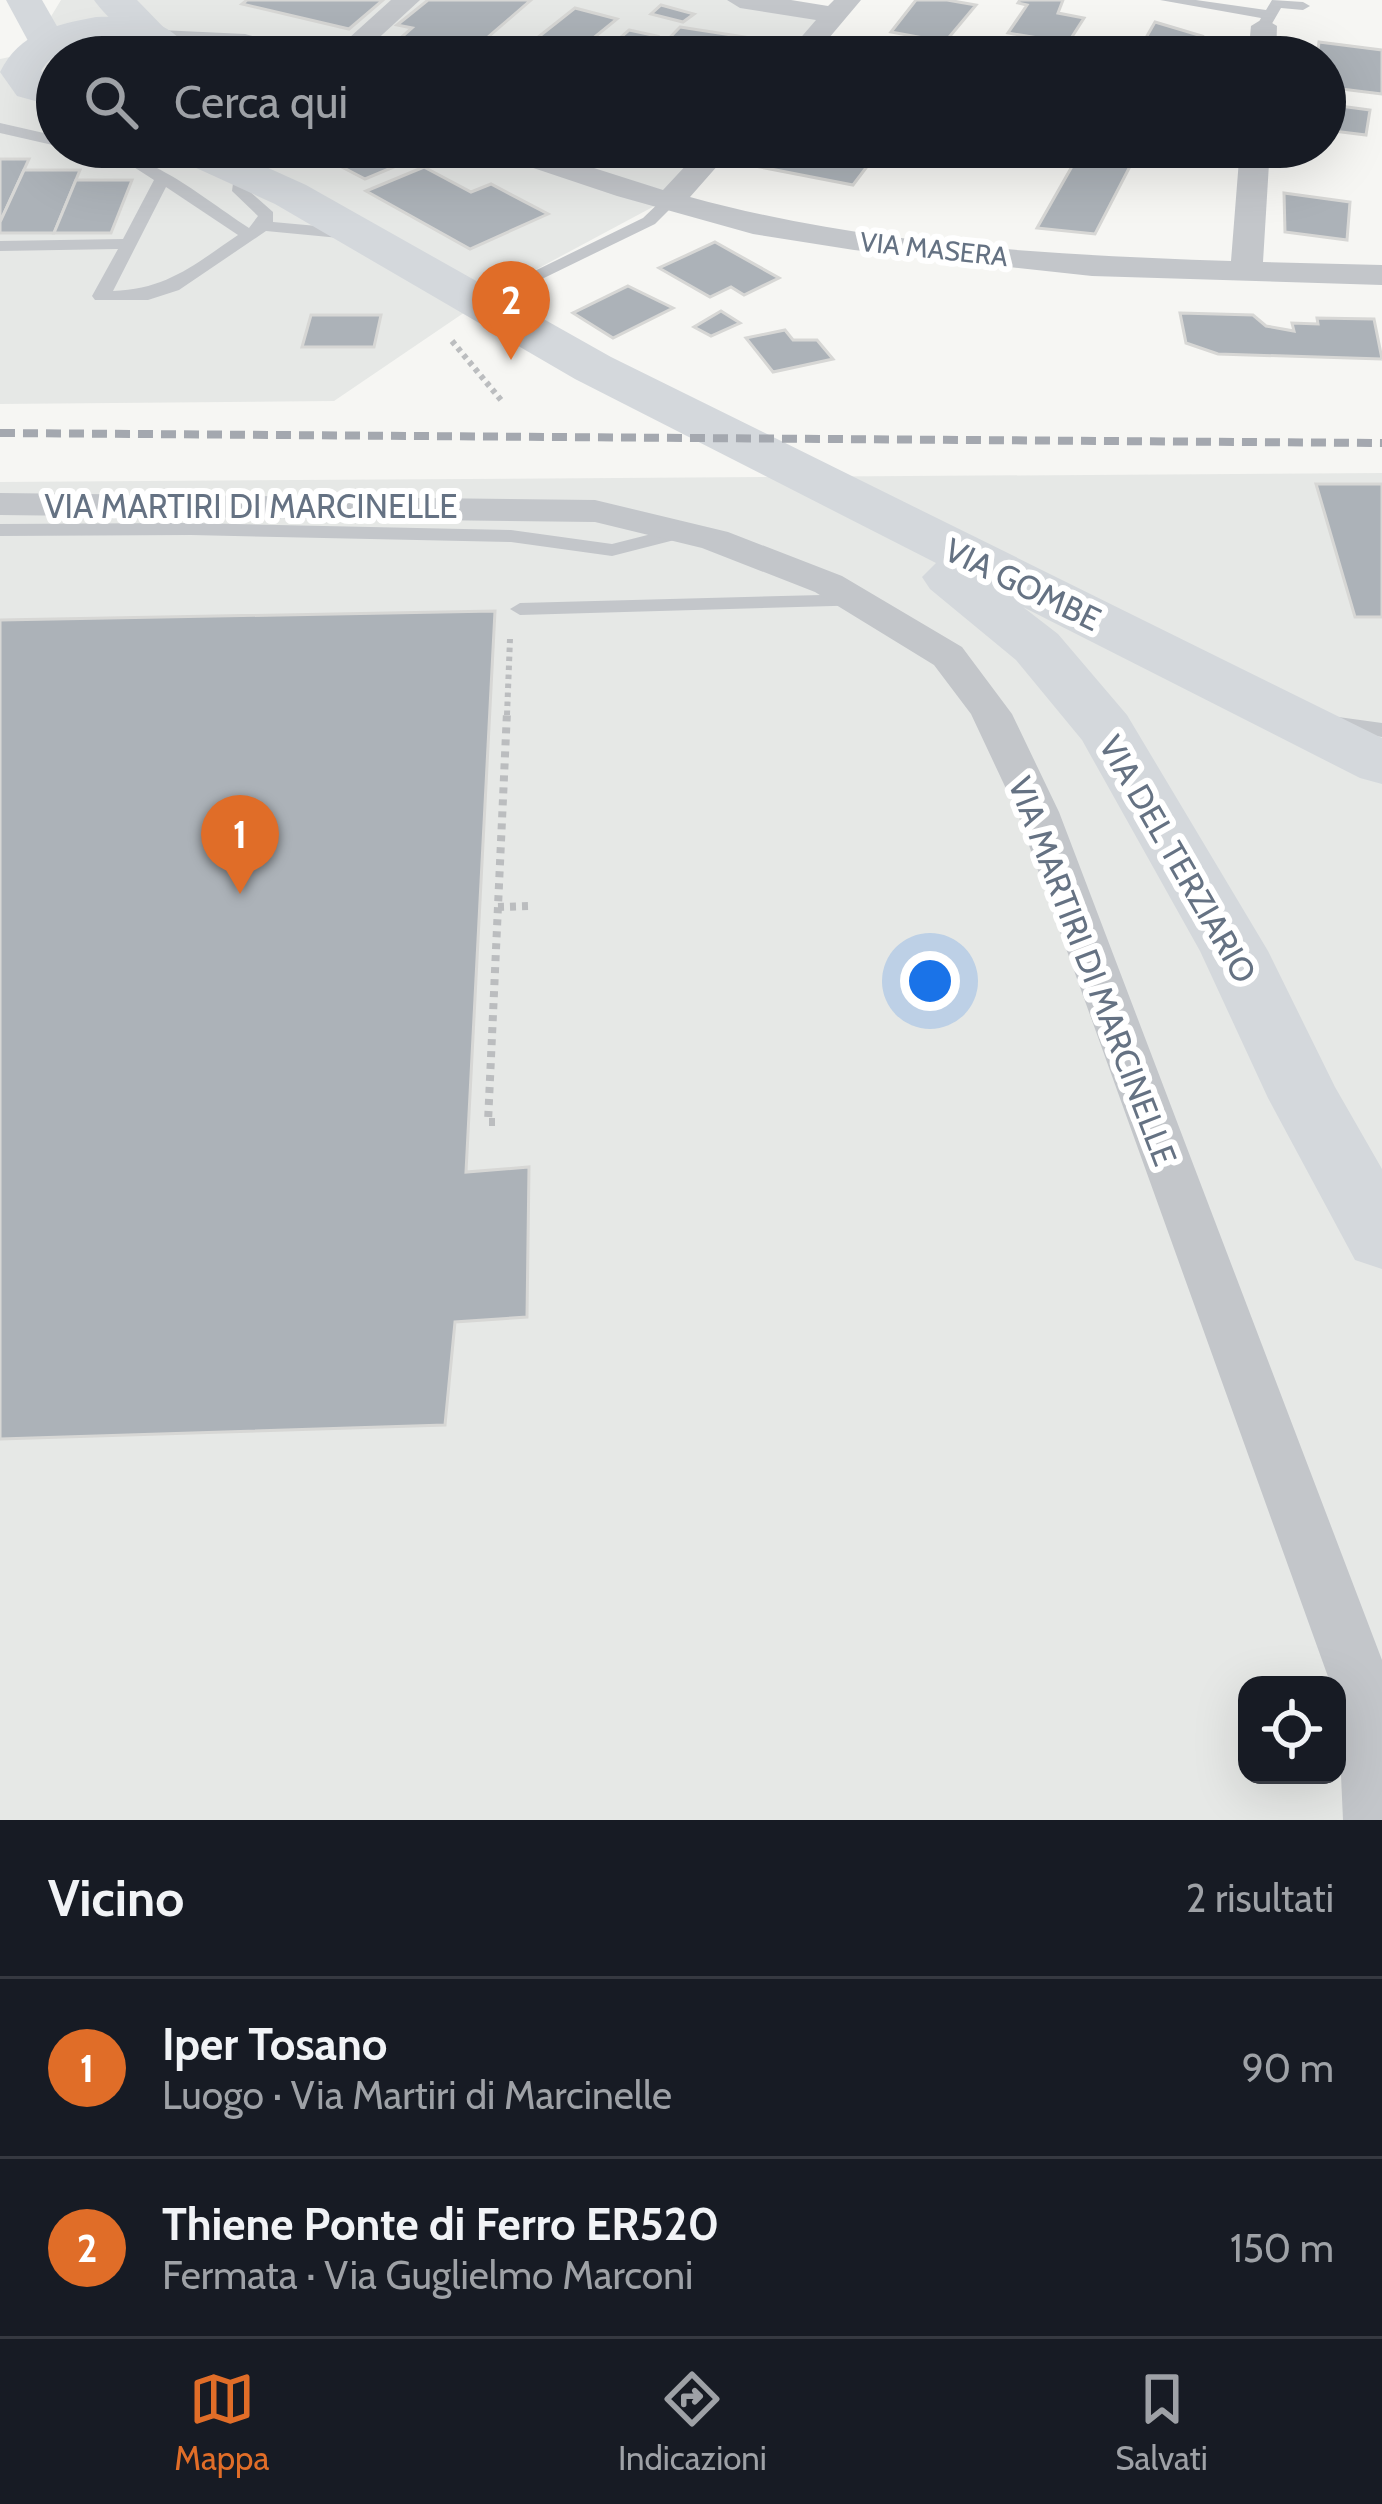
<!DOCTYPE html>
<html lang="it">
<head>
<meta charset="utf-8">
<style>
  :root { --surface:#171b24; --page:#242831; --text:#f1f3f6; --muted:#9ea1a6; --line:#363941; --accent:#e06d28 }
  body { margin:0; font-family:Cabin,sans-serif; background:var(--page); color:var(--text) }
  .controls { position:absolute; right:36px; bottom:36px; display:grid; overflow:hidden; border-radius:24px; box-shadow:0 12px 48px #0002 }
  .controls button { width:108px; height:108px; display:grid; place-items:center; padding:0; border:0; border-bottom:3px solid var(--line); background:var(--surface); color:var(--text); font:60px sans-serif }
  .you { position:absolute; left:930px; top:981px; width:42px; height:42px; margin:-30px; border:9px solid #fff; border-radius:50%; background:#1a73e8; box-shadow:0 0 0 18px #1a73e833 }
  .badge { display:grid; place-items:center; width:78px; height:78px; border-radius:50%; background:var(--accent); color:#fff; font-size:39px; font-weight:700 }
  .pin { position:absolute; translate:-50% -99px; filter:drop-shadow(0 3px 6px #0008) }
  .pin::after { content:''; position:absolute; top:63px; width:42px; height:36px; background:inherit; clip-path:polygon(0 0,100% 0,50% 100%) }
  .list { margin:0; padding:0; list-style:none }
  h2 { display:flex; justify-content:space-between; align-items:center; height:156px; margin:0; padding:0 48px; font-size:51px }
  h2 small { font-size:39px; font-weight:400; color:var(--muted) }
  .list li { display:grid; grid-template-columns:78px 1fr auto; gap:36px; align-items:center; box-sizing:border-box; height:180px; padding:0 48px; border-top:3px solid var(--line) }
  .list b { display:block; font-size:45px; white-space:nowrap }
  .list p { margin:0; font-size:39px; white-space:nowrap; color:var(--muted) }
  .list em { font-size:39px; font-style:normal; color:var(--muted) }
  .icon { flex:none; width:66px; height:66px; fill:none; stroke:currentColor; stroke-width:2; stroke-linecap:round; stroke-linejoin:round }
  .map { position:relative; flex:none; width:1382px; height:1820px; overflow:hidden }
  .search { position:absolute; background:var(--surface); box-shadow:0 12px 48px #0002; left:36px; right:36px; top:36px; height:132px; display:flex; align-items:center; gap:30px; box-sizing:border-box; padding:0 42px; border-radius:66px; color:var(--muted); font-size:45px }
  .sheet { height:516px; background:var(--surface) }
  nav { display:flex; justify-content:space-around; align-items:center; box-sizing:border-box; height:168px; border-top:3px solid var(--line); background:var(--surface); font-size:33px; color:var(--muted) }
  nav a { display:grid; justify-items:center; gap:6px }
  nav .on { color:var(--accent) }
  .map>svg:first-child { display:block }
  .built { fill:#e6e8e6; fill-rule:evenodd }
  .building { fill:#acb2b8; stroke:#d7d7d5; stroke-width:3 }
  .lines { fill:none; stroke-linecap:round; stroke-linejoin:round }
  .path-far1 { stroke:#bbbdbf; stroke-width:6; stroke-dasharray:4.5 4.5; stroke-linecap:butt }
  .path { stroke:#bbbdbf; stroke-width:8; stroke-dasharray:6 6; stroke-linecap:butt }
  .lane { fill:#c3c6ca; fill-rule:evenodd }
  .street { fill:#c3c6ca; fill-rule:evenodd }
  .secondary { fill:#d4d8dc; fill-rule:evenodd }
  .primary { fill:#d4d8dc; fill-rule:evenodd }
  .rail { stroke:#a4a8af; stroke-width:8; stroke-dasharray:15 8; stroke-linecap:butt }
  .labels { text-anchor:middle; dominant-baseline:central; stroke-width:12; stroke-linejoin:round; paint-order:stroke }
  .far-street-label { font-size:27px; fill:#657283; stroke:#fff }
  .street-label { font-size:33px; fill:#657283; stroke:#fff }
</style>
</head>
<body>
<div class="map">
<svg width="1382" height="1820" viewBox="0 0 1382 1820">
  <rect width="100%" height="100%" fill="#f6f6f3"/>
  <!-- built -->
  <g class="built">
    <polygon points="61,0 752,0 835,15 796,57 57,57 57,147 713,147 662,202 496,291 334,401 0,404 0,59 29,53"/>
    <path d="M 1382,473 L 1382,1820 L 0,1820 L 0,482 ZM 1247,1685 L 1337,1685 L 1337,1775 L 1247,1775 Z"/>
  </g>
  <!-- building -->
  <g class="building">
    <polygon points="247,0 383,0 349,29 242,4"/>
    <polygon points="428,0 531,0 465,57 379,57 412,28 397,25"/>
    <polygon points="916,0 947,0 976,5 945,42 891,32"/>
    <polygon points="1020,0 1063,0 1058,13 1084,18 1068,43 1008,33 1027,5 1018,3"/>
    <polygon points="661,5 694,14 683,22 651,14"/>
    <polygon points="575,8 617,19 570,57 513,57"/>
    <polygon points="1155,22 1202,36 1184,57 1135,57"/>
    <polygon points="680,27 764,40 746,57 651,57"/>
    <polygon points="629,30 657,36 633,57 598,57"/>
    <polygon points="855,39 958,57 838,57"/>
    <polygon points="1319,42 1382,50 1382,94 1325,87 1325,57 1317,57"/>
    <polygon points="1325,104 1370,110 1366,135 1325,130"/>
    <polygon points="350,147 438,147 439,148 365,179 325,158"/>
    <polygon points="777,147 826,147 875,156 853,185 760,167"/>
    <polygon points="1083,147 1140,147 1095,234 1037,228"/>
    <polygon points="0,159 29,159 0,222"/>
    <polygon points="424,167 471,192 491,184 548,214 470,249 366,191"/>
    <polygon points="24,170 80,170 54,233 0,233 0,222"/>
    <polygon points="76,180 132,180 111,233 54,233"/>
    <polygon points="1284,193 1350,202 1347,240 1285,232"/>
    <polygon points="715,242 779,278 744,295 731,287 710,297 659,268"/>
    <polygon points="628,286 673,308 613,338 573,313"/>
    <polygon points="721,311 740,323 711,336 694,327"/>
    <polygon points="1180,313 1253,315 1266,326 1294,331 1292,323 1318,324 1317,318 1374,319 1382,359 1218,354 1186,343"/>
    <polygon points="311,315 381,315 374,347 302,347"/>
    <polygon points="785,330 793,340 817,340 833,359 773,372 746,338"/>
    <polygon points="1316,484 1382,484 1382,617 1355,617"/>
    <polygon points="495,611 466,1172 529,1167 527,1317 455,1322 445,1425 0,1439 0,620"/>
  </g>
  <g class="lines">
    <!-- path-far1 -->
    <g class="path-far1">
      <polyline points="452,341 501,400"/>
      <polyline points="507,715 510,639"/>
    </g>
    <!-- path -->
    <g class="path">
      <polyline points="498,907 531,906"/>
      <polyline points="495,1122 488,1122 507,712"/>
    </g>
    <!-- lane -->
    <g class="lane">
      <polygon points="1160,0 1196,0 1266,10 1272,0 1303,2 1310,6 1303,10 1281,8 1270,27 1265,28 1258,24 1261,18"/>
      <polygon points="0,123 57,136 57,146 0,133"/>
      <path d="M 72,147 C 146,147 190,189 249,228 L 258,216 L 232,191 L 235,169 L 249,166 L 248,190 L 273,212 L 273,222 L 350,229 L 358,234 L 350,239 L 266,231 L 179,290 L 148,300 L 95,300 L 92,296 L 118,249 L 0,251 L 0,241 L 123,239 L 154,180 L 126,162 ZM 166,187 L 238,235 C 194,265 167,289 113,291 Z"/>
      <polygon points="665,197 679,200 655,224 482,308 467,304 643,218"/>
      <polygon points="191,523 511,530 612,544 687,525 697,531 694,535 612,556 511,542 191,535 0,536 0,524"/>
      <polygon points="861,594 871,600 868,605 520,615 510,609 520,603"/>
      <polygon points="1331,716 1382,723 1382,737 1323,728 1320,723"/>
    </g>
    <!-- street -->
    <g class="street">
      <polygon points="391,0 420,0 358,57 328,57"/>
      <polygon points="727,0 791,0 828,6 834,0 861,0 813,57 784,57 816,20 740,8"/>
      <polygon points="1264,18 1277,26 1276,57 1248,57 1251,26"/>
      <polygon points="160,30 245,34 305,51 309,57 150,44 146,38"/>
      <path d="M 484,147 L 528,147 L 663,190 L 703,147 L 734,147 L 690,197 C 865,245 1050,255 1231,261 L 1240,147 L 1270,147 L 1263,262 L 1382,265 L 1382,285 L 1092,276 L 854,250 L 753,234 L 617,196 L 489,153 Z"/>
      <polygon points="0,493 595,500 728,532 842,576 962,647 1012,714 1059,812 1382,1660 1382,1820 1343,1820 1337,1685 1331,1685 1017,812 971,714 934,665 815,592 702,548 595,522 0,515"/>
    </g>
    <!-- secondary -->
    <g class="secondary">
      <polygon points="6,0 42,0 66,42 61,50 33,50"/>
      <path d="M 94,0 L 137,0 L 171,35 L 165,43 C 141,49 108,20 94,0 Z"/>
    </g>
    <!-- primary -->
    <g class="primary">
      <path d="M 96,17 C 141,16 169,19 195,57 L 155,57 C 130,27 60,38 41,71 L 57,82 L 57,107 L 17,96 L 0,72 C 20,32 55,25 96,17 Z"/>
      <polygon points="163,147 222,147 306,185 611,357 1382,738 1382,784 1360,778 1023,607 1058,634 1127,715 1268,951 1335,1087 1382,1169 1382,1269 1355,1260 1268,1098 1200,951 1082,740 1016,660 930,589 922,577 936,563 575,379 275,204 170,156"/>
    </g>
    <!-- rail -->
    <polyline class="rail" points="0,433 1382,443"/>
  </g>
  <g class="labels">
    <!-- far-street labels -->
    <g class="far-street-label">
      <text transform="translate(934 249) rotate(6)">VIA MASERA</text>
    </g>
    <!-- street labels -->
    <g class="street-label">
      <text x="251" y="506">VIA MARTIRI DI MARCINELLE</text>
      <text transform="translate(1023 584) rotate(26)">VIA GOMBE</text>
      <text transform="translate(1178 859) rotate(60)">VIA DEL TERZIARIO</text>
      <text transform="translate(1093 971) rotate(69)">VIA MARTIRI DI MARCINELLE</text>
    </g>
  </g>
</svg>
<div class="controls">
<button><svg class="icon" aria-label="locate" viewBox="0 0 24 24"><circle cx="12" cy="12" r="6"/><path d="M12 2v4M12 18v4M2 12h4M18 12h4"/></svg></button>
</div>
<div class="you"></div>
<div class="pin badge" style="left:240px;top:894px">1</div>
<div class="pin badge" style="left:511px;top:360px">2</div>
<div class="search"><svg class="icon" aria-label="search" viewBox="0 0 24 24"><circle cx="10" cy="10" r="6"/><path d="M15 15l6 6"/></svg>Cerca qui</div>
</div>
<section class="sheet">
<h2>Vicino<small>2 risultati</small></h2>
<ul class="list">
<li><span class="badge">1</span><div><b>Iper Tosano</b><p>Luogo · Via Martiri di Marcinelle</p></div><em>90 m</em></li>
<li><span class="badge">2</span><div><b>Thiene Ponte di Ferro ER520</b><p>Fermata · Via Guglielmo Marconi</p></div><em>150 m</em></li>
</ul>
</section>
<nav>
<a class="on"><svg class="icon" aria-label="map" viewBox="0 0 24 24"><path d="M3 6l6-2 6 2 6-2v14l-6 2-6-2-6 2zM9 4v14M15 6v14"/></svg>Mappa</a>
<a><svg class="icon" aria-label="directions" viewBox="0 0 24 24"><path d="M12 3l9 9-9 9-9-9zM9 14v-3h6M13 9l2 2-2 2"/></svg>Indicazioni</a>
<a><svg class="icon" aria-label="saved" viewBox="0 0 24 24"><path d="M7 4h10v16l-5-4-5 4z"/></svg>Salvati</a>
</nav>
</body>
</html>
